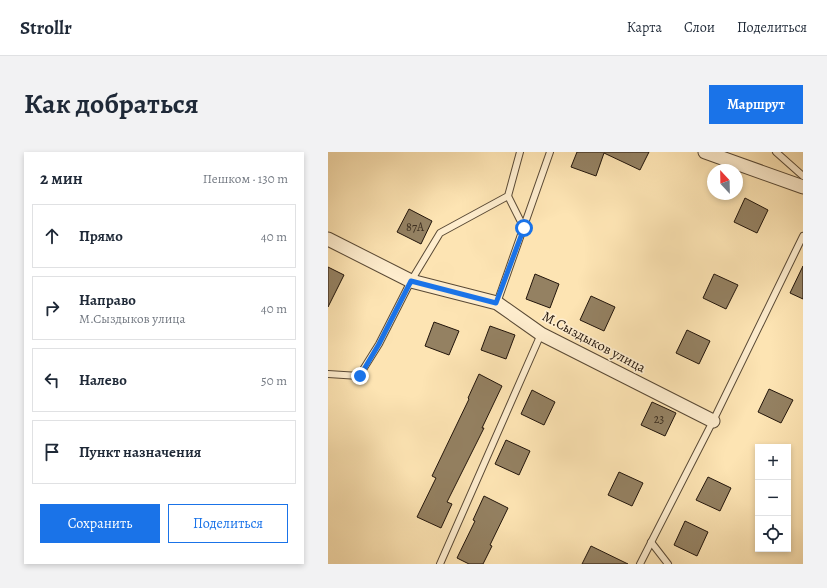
<!DOCTYPE html>
<html lang="ru">
<head>
<meta charset="utf-8">
<style>
  :root { --surface:#fff; --page:#f2f2f3; --text:#1f2937; --muted:#747a83; --line:#e0e1e3; --accent:#1a73e8 }
  body { margin:0; font-family:Alegreya,serif; background:var(--page); color:var(--text) }
  .controls { position:absolute; right:12px; bottom:12px; display:grid; overflow:hidden; border-radius:0px; box-shadow:0 2px 6px #0003 }
  .controls button { width:36px; height:36px; display:grid; place-items:center; padding:0; border:0; border-bottom:1px solid var(--line); background:var(--surface); color:var(--text); font:20px sans-serif }
  .compass { position:absolute; left:379px; top:12px; width:36px; height:36px; border-radius:50%; background:var(--surface); box-shadow:0 2px 6px #0003; rotate:338deg }
  .stop { position:absolute; width:12px; height:12px; margin:-9px; border:3px solid #1a73e8; border-radius:50%; background:#fff }
  .stop.end { background:#1a73e8; border-color:#fff; box-shadow:0 1px 4px #0008 }
  .list { margin:0; padding:0; list-style:none }
  h2 { display:flex; justify-content:space-between; align-items:center; height:52px; margin:0; padding:0 16px; font-size:17px }
  h2 small { font-size:13px; font-weight:400; color:var(--muted) }
  .list li { display:grid; grid-template-columns:26px 1fr auto; gap:12px; align-items:center; box-sizing:border-box; height:64px; margin:0 8px 8px; padding:0 8px; border:1px solid var(--line); border-radius:0px }
  .list b { display:block; font-size:15px; white-space:nowrap }
  .list p { margin:0; font-size:13px; white-space:nowrap; color:var(--muted) }
  .list em { font-size:13px; font-style:normal; color:var(--muted) }
  .actions { display:flex; gap:8px; padding:12px 16px }
  .actions a { flex:1; padding:9px 0; border:1px solid var(--accent); border-radius:0px; text-align:center; font-size:14px; color:var(--accent) }
  .actions .main { background:var(--accent); color:#fff }
  .icon { flex:none; width:22px; height:22px; fill:none; stroke:currentColor; stroke-width:2; stroke-linecap:round; stroke-linejoin:round }
  .map { position:relative; flex:none; width:475px; height:412px; overflow:hidden; border-radius:0px }
  header { display:flex; align-items:center; gap:24px; box-sizing:border-box; height:56px; padding:0 20px; background:var(--surface); border-bottom:1px solid var(--line) }
  header strong { font-size:19px }
  nav { display:flex; gap:22px; margin-inline-start:auto; font-size:14px }
  .intro { display:flex; align-items:center; justify-content:space-between; box-sizing:border-box; height:96px; padding:0 24px }
  h1 { margin:0; font-size:28px }
  .button { padding:10px 18px; border-radius:0px; background:var(--accent); color:#fff; font-size:14px; font-weight:700 }
  main { display:flex; gap:24px; padding:0 24px }
  aside { flex:1; background:var(--surface); border-radius:0px; box-shadow:0 2px 6px #0003 }
  .map>svg:first-child { display:block }
  .building { fill:#948162; stroke:#22150b }
  .lines { fill:none; stroke-linecap:round; stroke-linejoin:round }
  .lane-casing { stroke:#594935; stroke-width:8 }
  .street-casing { stroke:#594935; stroke-width:15 }
  .lane { stroke:#feedce; stroke-width:6 }
  .street { stroke:#feedce; stroke-width:13 }
  .route { stroke:#1a73e8; stroke-width:5 }
  .labels { text-anchor:middle; dominant-baseline:central; stroke-width:3.5; stroke-linejoin:round; paint-order:stroke }
  .number-label { font-size:12px; fill:#3e3021 }
  .street-label { font-size:14px; fill:#22150b; stroke:#feedce }
</style>
</head>
<body>
<header>
<strong>Strollr</strong>
<nav><a>Карта</a><a>Слои</a><a>Поделиться</a></nav>
</header>
<div class="intro"><h1>Как добраться</h1><a class="button">Маршрут</a></div>
<main>
<aside>
<h2>2 мин<small>Пешком · 130 m</small></h2>
<ul class="list">
<li><svg class="icon" aria-label="ahead" viewBox="0 0 24 24"><path d="M12 20V5M6 11l6-6 6 6"/></svg><div><b>Прямо</b></div><em>40 m</em></li>
<li><svg class="icon" aria-label="right" viewBox="0 0 24 24"><path d="M7 20v-9h11M14 6l5 5-5 5"/></svg><div><b>Направо</b><p>М.Сыздыков улица</p></div><em>40 m</em></li>
<li><svg class="icon" aria-label="left" viewBox="0 0 24 24"><path d="M17 20v-9H6M10 6l-5 5 5 5"/></svg><div><b>Налево</b></div><em>50 m</em></li>
<li><svg class="icon" aria-label="arrive" viewBox="0 0 24 24"><path d="M6 21V4h12l-3 4 3 4H6"/></svg><div><b>Пункт назначения</b></div></li>
</ul>
<div class="actions"><a class="main">Сохранить</a><a>Поделиться</a></div>
</aside>
<div class="map">
<svg width="475" height="412" viewBox="0 0 475 412">
  <rect width="100%" height="100%" fill="#fde4b3"/>
  <filter id="stains"><feTurbulence type="fractalNoise" baseFrequency=".005" numOctaves="4"/><feColorMatrix values="0 0 0 0 .2 0 0 0 0 .09 0 0 0 0 .02 0 0 0 .5 -.17"/></filter>
  <radialGradient id="worn" r=".72"><stop offset=".6" stop-color="#630" stop-opacity="0"/><stop offset="1" stop-color="#630" stop-opacity=".3"/></radialGradient>
  <!-- building -->
  <g class="building">
    <polygon points="249,0 321,0 312,18 276,1 268,24 243,15"/>
    <polygon points="417,46 440,58 429,81 406,70"/>
    <polygon points="81,57 104,69 93,92 69,80"/>
    <polygon points="475,114 475,147 462,141"/>
    <polygon points="0,115 16,123 0,155"/>
    <polygon points="207,122 231,132 222,156 198,147"/>
    <polygon points="386,122 410,133 398,157 375,146"/>
    <polygon points="263,144 287,155 276,179 252,168"/>
    <polygon points="106,170 131,179 121,203 97,194"/>
    <polygon points="162,174 187,183 178,207 153,198"/>
    <polygon points="359,178 382,189 371,212 348,201"/>
    <polygon points="151,222 174,234 154,276 156,276 119,350 124,352 113,376 89,365 108,326 104,324 141,247 140,246"/>
    <polygon points="441,237 465,248 453,271 430,260"/>
    <polygon points="204,238 227,250 216,273 193,262"/>
    <polygon points="324,250 348,261 337,284 313,273"/>
    <polygon points="178,288 202,299 191,323 167,312"/>
    <polygon points="291,320 315,331 304,354 280,343"/>
    <polygon points="380,325 403,336 392,359 368,348"/>
    <polygon points="156,344 180,356 162,393 164,394 155,412 141,412 129,406 147,369 145,368"/>
    <polygon points="357,369 380,380 369,404 346,393"/>
    <polygon points="263,394 300,412 254,412"/>
  </g>
  <g class="lines">
    <!-- lane casing -->
    <g class="lane-casing">
      <g id="lane">
        <polyline points="448,0 475,24"/>
        <polyline points="180,44 196,76"/>
        <polyline points="169,151 222,0"/>
        <polyline points="0,222 31,224 51,192 83,129 112,81 180,44 192,0"/>
        <polyline points="323,390 340,412"/>
        <polyline points="112,412 213,182"/>
        <polyline points="312,412 385,269 475,84"/>
      </g>
    </g>
    <!-- street casing -->
    <g class="street-casing">
      <g id="street">
        <polyline points="377,0 475,35"/>
        <polyline points="0,87 83,129 169,151 213,182 385,269"/>
      </g>
    </g>
    <!-- lane -->
    <use href="#lane" class="lane"/>
    <!-- street -->
    <use href="#street" class="street"/>
  </g>
  <g class="lines">
    <!-- route -->
    <polyline class="route" points="32,224 51,192 83,129 168,151 196,76"/>
  </g>
  <g class="labels">
    <!-- number labels -->
    <g class="number-label">
      <text x="87" y="75">87А</text>
      <text x="331" y="267">23</text>
    </g>
    <!-- street labels -->
    <g class="street-label">
      <text transform="translate(266 190) rotate(28)">М.Сыздыков улица</text>
    </g>
  </g>
  <rect width="100%" height="100%" filter="url(#stains)"/>
  <rect width="100%" height="100%" fill="url(#worn)"/>
</svg>
<div class="controls">
<button>+</button>
<button>−</button>
<button><svg class="icon" aria-label="locate" viewBox="0 0 24 24"><circle cx="12" cy="12" r="6"/><path d="M12 2v4M12 18v4M2 12h4M18 12h4"/></svg></button>
</div>
<svg class="compass" viewBox="-18 -18 36 36"><path d="M0-13l5 13h-10z" fill="#e53935"/><path d="M0 13l5-13h-10z" fill="#747a83"/></svg>
<div class="stop" style="left:196px;top:76px"></div>
<div class="stop end" style="left:32px;top:224px"></div>
</div>
</main>
</body>
</html>
